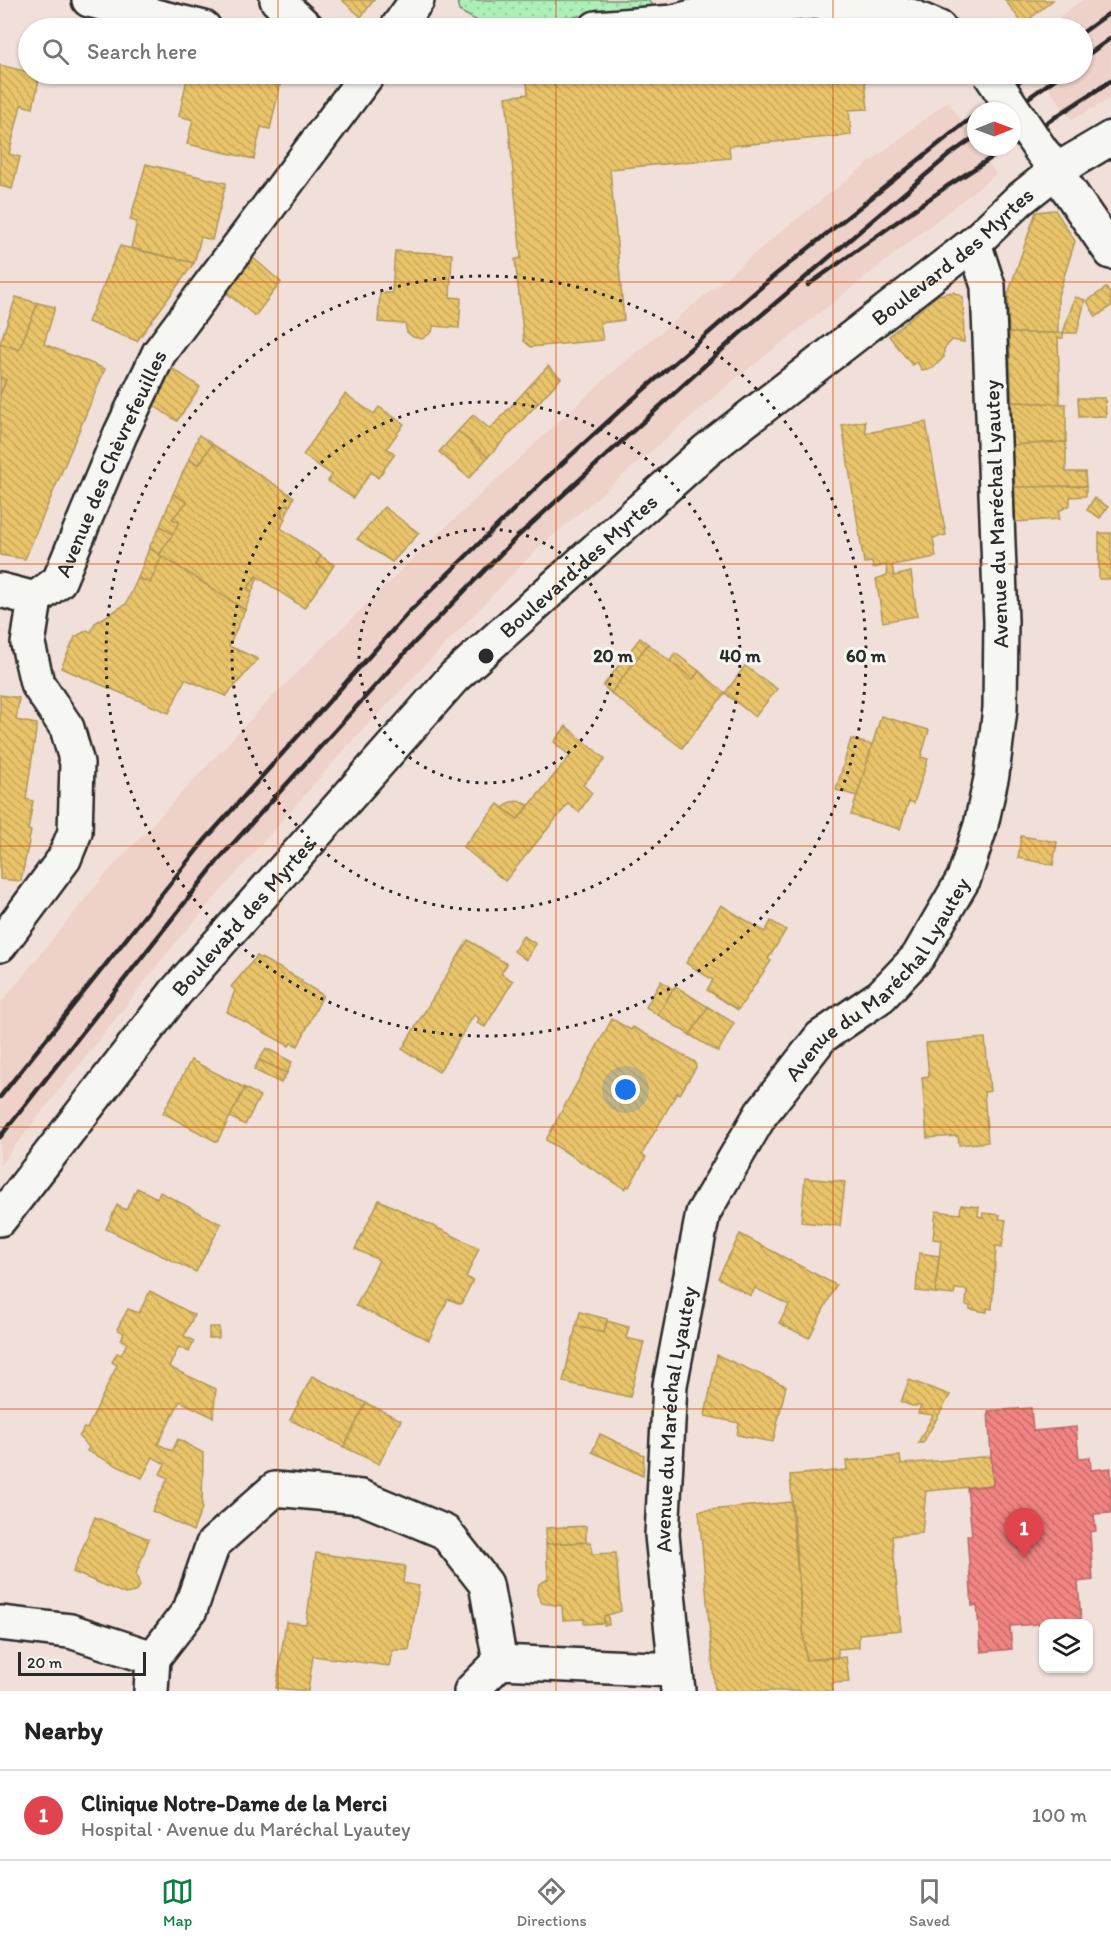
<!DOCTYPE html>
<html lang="en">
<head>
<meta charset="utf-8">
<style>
  :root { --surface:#fff; --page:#f2f2f2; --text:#222; --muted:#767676; --line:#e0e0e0; --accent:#0b8043 }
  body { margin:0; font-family:Itim,sans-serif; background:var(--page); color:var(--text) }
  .controls { position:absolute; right:18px; bottom:18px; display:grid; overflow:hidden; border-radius:12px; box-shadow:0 2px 4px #0004 }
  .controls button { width:54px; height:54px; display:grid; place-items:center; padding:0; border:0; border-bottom:2px solid var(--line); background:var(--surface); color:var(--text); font:30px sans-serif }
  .compass { position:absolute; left:967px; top:102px; width:54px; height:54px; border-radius:50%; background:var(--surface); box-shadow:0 2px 4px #0004; rotate:89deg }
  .scale { position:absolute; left:18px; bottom:15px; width:128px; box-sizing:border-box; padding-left:6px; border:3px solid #2b2b2b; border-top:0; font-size:16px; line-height:21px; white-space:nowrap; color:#2b2b2b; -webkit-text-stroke:4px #f6f6f2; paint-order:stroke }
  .you { position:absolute; left:626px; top:1090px; width:21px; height:21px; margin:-15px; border:4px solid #fff; border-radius:50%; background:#1a73e8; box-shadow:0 0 0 9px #1a73e833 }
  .badge { display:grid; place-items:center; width:39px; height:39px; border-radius:50%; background:var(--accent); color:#fff; font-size:20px; font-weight:700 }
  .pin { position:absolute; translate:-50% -50px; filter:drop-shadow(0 2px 3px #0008) }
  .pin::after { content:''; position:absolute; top:32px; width:21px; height:18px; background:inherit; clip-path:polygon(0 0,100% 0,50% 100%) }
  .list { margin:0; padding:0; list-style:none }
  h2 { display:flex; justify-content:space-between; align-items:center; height:78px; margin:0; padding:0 24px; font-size:26px }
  h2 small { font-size:20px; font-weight:400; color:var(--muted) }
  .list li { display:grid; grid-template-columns:39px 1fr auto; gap:18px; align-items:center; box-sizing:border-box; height:90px; padding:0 24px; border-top:2px solid var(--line) }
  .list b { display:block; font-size:22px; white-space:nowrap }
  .list p { margin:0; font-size:20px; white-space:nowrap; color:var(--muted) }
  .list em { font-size:20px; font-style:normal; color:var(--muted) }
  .icon { flex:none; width:33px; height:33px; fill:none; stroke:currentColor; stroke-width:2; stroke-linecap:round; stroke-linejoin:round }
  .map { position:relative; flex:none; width:1111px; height:1691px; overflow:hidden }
  .search { position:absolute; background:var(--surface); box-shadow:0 2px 4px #0004; left:18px; right:18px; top:18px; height:66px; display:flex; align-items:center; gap:15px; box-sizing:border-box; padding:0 21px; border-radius:33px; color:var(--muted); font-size:22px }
  .sheet { height:168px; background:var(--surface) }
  nav { display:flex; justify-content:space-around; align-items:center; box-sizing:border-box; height:84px; border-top:2px solid var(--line); background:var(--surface); font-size:16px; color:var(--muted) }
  nav a { display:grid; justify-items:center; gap:3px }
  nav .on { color:var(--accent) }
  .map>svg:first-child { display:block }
  .built { fill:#eed1c8 }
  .green { fill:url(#green-dots); stroke:#6c8d71; stroke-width:1.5 }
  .homes { fill:url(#homes-back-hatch); stroke:#b09657; stroke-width:1.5 }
  .health { fill:url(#health-back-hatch); stroke:#b66968; stroke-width:1.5 }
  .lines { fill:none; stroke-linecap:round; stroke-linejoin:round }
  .minor-casing { stroke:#2b2b2b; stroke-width:38 }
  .minor { stroke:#f6f6f2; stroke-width:33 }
  .rail { stroke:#2b2b2b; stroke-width:4.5 }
  .minor-bridge-casing { stroke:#2b2b2b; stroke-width:38; stroke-linecap:butt }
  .minor-bridge { stroke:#f6f6f2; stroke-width:33 }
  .grid { fill:none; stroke:#d5540f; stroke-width:1.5; stroke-opacity:0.55 }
  .ring { fill:none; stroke:#2b2b2b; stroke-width:3; stroke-dasharray:3 6 }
  .labels { text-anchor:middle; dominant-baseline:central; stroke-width:6; stroke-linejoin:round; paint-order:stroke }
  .street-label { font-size:22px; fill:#2b2b2b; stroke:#f6f6f2 }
  .centre { fill:#2b2b2b; stroke:#f6f6f2; stroke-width:3 }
  .ring-label { font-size:18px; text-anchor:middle; font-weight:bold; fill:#2b2b2b; stroke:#f6f6f2; stroke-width:6; stroke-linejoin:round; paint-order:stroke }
</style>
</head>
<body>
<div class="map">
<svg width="1111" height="1691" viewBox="0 0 1111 1691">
  <defs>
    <pattern id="green-dots" width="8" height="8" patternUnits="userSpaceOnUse" patternTransform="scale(1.5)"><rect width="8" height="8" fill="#aeefb7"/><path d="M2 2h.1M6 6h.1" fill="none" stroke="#96cd9e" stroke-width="1.8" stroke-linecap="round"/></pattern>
    <pattern id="homes-back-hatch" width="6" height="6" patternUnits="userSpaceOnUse" patternTransform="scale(1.5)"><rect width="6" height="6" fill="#e9c46a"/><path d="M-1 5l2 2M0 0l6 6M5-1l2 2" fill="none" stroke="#c8a95c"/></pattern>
    <pattern id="health-back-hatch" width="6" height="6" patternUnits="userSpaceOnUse" patternTransform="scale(1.5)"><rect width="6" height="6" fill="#f28482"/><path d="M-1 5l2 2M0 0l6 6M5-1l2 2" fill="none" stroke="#c46c6b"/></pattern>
  </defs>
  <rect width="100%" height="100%" fill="#f1e0d9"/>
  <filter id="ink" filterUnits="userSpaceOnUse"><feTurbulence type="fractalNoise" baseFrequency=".0167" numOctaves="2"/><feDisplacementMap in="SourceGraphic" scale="12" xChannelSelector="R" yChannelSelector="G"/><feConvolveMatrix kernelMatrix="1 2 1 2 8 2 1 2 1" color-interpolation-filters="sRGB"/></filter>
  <g filter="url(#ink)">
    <!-- built -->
    <g class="built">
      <polygon points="1082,0 1111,0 1111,98 1072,120 1038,74 1082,74 1082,28 1044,28"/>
      <polygon points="948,101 996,174 728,385 535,551 352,741 177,941 0,1165 0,1004 104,876 267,702 437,535 608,376 783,230"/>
    </g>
    <!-- green -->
    <polygon class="green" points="457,0 648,0 656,10 483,24 459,11"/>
    <!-- homes -->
    <g class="homes">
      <polygon points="342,0 374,0 361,17"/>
      <polygon points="1005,0 1053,0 1023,24"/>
      <polygon points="0,65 40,75 33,108 21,105 9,154 20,157 12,189 0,186"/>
      <polygon points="188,74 242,74 281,82 270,129 261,127 254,159 187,144 193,120 179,116"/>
      <polygon points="526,74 607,74 607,77 643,74 864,74 868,109 849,110 851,135 729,146 730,158 610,169 624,320 600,323 603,340 531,347 524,341 515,259 521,258 506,97 528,94"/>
      <polygon points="146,164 226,183 212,240 201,237 194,263 131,248 137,222 130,220"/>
      <polygon points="1055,210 1075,241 1058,296 1058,333 1009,333 1008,294 1036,212"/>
      <polygon points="120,246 194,263 137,341 88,322"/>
      <polygon points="395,251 452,254 450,297 461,298 459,328 433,326 432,332 422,339 413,337 407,332 405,324 378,322 380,293 392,293"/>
      <polygon points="251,256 281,282 255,316 224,291"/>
      <polygon points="1106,288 1111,295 1111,306 1096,317 1087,301"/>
      <polygon points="953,292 963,297 964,342 952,340 944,349 944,357 933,368 922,370 917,362 912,365 889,336 938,295"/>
      <polygon points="16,297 38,303 19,350 0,343"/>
      <polygon points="1075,297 1085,300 1077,333 1063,333"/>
      <polygon points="38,303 55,307 44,344 105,369 25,559 0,555 0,395 6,380 0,377 0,343 19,350"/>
      <polygon points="1009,333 1063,333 1063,338 1058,338 1060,404 1012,402"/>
      <polygon points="169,366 200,387 177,421 153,405"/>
      <polygon points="548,366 561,378 538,403 525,391"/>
      <polygon points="0,377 6,380 0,395"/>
      <polygon points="525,391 538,403 488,457 458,431 473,415 490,429"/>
      <polygon points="345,394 374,414 379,407 404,424 387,448 395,454 378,478 371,472 353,498 328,481 332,475 303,455"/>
      <polygon points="1078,398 1105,398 1106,416 1079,417"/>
      <polygon points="1012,402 1066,404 1066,442 1012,445"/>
      <polygon points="865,421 866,433 926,422 946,535 933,538 936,557 892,565 894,576 911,572 917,616 883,622 876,579 887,575 886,565 873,568 872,562 864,563 842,425"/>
      <polygon points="458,431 488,457 469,478 439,452"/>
      <polygon points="199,435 212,444 199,465 189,459"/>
      <polygon points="1066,442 1066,472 1085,472 1086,486 1015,487 1012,445"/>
      <polygon points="212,444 294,497 290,506 282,509 282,516 285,518 281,528 321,556 316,563 329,573 304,608 256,576 248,588 252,592 245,610 159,555 179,522 172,519 187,502 173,494 189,459 199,465"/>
      <polygon points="1086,486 1086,496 1070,497 1070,505 1059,511 1059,519 1015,522 1015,487"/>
      <polygon points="173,494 187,502 172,519 179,522 173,534 160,526"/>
      <polygon points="1094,498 1108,507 1100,518 1087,510"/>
      <polygon points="287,505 290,506 285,518 282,516 282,509"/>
      <polygon points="384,507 419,533 392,562 357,539"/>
      <polygon points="160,526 173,534 159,555 149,548"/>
      <rect x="1099" y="533" width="12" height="46"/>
      <polygon points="149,548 162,556 150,583 138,578"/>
      <polygon points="162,556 245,610 229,646 258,659 226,696 185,679 169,713 61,668 75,637 87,630 91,632 95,623 126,604 138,578 150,583"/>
      <polygon points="321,556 334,565 329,573 316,563"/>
      <polygon points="256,576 258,577 252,592 248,588"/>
      <polygon points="640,638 648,644 611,693 603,686"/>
      <polygon points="648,644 693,679 699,671 725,693 682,748 611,693"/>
      <polygon points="675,653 699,671 693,679 670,661"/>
      <polygon points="745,666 777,689 755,717 725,693"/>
      <polygon points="0,695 19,698 16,720 37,724 26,799 33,801 28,830 31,831 21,881 0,879"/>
      <polygon points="881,716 929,730 921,757 928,759 914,803 909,801 900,829 851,815"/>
      <polygon points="566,726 605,759 583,785 592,793 579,812 568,804 505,881 463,847 498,804 518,819 570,756 554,742"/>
      <polygon points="851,739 872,745 857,796 836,790"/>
      <polygon points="519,801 529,805 518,819 503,808 511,802"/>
      <polygon points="1021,836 1057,842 1053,865 1018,858"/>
      <polygon points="721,905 765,932 771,921 786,930 768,959 771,961 738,1010 707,990 713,980 686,963"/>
      <polygon points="523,936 536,944 526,960 514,951"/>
      <polygon points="468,940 507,964 501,974 513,981 485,1027 477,1023 479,1018 474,1015 439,1072 402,1049"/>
      <polygon points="257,956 302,980 301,982 323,995 298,1046 291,1043 289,1046 227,1012 235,990 231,987"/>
      <polygon points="661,981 673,989 658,1015 646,1007"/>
      <polygon points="675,986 708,1007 690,1035 658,1015"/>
      <polygon points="708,1007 734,1023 718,1052 690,1035"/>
      <polygon points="612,1019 631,1030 633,1027 695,1062 696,1067 680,1094 677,1093 642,1154 646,1157 629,1187 627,1186 625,1189 546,1140"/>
      <polygon points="985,1038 990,1091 984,1092 988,1142 959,1145 958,1136 927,1138 922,1077 929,1076 926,1043"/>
      <polygon points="266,1048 292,1062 287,1073 259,1060"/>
      <polygon points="191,1060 245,1088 217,1142 163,1113"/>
      <polygon points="259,1060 287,1073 281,1083 254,1070"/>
      <polygon points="245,1088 260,1096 245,1125 230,1117"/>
      <polygon points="805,1178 845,1182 840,1226 801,1222"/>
      <polygon points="137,1188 157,1198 160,1192 221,1224 196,1272 106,1229 117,1205 126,1210"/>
      <polygon points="379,1200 479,1248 466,1277 473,1280 461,1304 448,1299 429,1340 356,1306 379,1260 355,1249"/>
      <polygon points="961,1205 979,1207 978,1216 982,1217 983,1213 1000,1215 999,1219 1006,1220 1002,1247 996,1246 992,1309 987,1308 987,1312 970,1309 970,1306 966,1305 967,1290 955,1289 954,1295 935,1293 941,1240 933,1239 936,1211 960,1214"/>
      <polygon points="740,1234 836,1285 809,1338 779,1323 789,1305 755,1288 751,1296 718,1278"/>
      <polygon points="919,1253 939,1256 935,1293 916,1291"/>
      <polygon points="150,1291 194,1315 184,1336 194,1341 189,1352 179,1347 169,1367 216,1389 213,1417 180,1401 158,1444 172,1451 178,1439 203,1453 202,1508 193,1531 152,1511 168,1478 160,1474 165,1464 153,1457 142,1478 87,1451 89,1447 79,1437 84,1428 87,1429 117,1365 112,1362 117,1353 121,1355 127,1343 121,1340 124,1333 117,1329 128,1309 139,1313"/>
      <polygon points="580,1312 607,1319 604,1333 576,1326"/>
      <polygon points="607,1321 629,1327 626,1338 644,1342 630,1397 563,1382 576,1326 604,1333"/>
      <rect x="209" y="1327" width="10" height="11"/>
      <polygon points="717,1355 786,1386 773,1442 737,1435 739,1423 705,1416"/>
      <polygon points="312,1376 366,1403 344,1447 290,1420"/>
      <polygon points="909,1380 950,1395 923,1443 918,1443 933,1415 918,1413 921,1406 912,1406 901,1402"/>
      <polygon points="366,1403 401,1420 379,1464 344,1447"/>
      <polygon points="600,1434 644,1455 643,1476 592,1452"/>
      <polygon points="900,1456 901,1464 992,1456 993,1485 926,1491 922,1533 892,1536 901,1630 859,1634 859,1647 838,1649 838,1657 806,1660 790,1475 847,1470 846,1461"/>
      <polygon points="791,1502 806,1660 846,1657 849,1682 832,1683 833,1691 715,1691 699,1511"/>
      <polygon points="95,1517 149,1539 136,1574 140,1586 135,1592 125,1594 73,1572"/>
      <polygon points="586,1526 586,1542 546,1544 546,1528"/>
      <polygon points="591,1542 592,1554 616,1553 621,1611 604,1616 604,1623 584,1624 584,1619 563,1620 562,1606 542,1603 537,1594 539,1584 548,1579 546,1544"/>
      <polygon points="316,1553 405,1566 403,1583 419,1586 409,1650 393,1650 389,1666 313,1656 308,1691 276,1688 286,1622 306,1624"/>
      <polygon points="608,1615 609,1625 604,1625 604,1616"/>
    </g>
    <!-- health -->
    <polygon class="health" points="1031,1408 1033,1431 1076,1427 1079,1458 1090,1457 1091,1470 1111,1468 1111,1513 1094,1514 1096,1531 1090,1532 1093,1580 1078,1582 1081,1621 1010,1626 1012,1649 981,1652 977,1605 972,1606 967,1535 972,1535 967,1488 993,1485 988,1411"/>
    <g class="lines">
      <!-- minor casing -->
      <g class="minor-casing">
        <g id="minor">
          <polyline points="89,0 204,28"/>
          <polyline points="277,0 307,28"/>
          <polyline points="397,28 417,0"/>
          <polyline points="596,28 673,22 707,13 813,2 872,7 911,16 939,28"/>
          <polyline points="1044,154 1111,252"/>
          <polyline points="0,590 35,599"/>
          <path id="s1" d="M 0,945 L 64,859 L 75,832 L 77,763 L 67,728 L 37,683 L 28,644 L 35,599 L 59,581 L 120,435 L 159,353 L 368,74"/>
          <path id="s2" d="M 0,1219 L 175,993 L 454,677 L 707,450 L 974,243 L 1019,200 L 1057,170 L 1111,138"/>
          <polyline points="0,1623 70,1631 153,1658 151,1691"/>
          <polyline points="153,1658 190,1610 213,1544 275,1489 361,1497 445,1532 486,1584 500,1662"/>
          <polyline points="471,1691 500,1662 675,1670"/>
          <path id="s3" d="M 678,1691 L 662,1535 L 670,1385 L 703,1213 L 761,1114 L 821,1037 L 881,996 L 918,957 L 964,878 L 981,825 L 992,774 L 1000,709 L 1001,621 L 988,286 L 974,243"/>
        </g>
      </g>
      <!-- minor -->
      <use href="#minor" class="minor"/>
      <!-- rail -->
      <g class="rail">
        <polyline points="1082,33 1111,12"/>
        <polyline points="1082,59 1111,38"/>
        <polyline points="980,111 1029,74"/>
        <polyline points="1010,111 1062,74"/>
        <polyline points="1012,145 1111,81"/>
        <polyline points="808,285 946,187 1008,147"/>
        <polyline points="0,1097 205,840 408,613 544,480 626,405 775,275 976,114"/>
        <polyline points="0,1137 220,858 412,645 517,537 738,335 949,155 976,136"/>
      </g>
      <!-- minor-bridge casing -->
      <g class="minor-bridge-casing">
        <polyline id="minor-bridge" points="990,74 1042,152"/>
      </g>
      <!-- minor-bridge -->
      <use href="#minor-bridge" class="minor-bridge"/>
    </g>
  </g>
  <!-- grid -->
  <path class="grid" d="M 278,0 L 278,28M 556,0 L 556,28M 833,0 L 833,28M 278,74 L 278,1691M 556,74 L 556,1691M 833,74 L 833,1691M 0,282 L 1111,282M 0,564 L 1111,564M 0,846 L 1111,846M 0,1127 L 1111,1127M 0,1409 L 1111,1409"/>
  <!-- distance rings -->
  <g class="ring">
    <circle cx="486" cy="656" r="127"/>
    <circle cx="486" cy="656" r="254"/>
    <circle cx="486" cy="656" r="380"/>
  </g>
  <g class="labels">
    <!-- street labels -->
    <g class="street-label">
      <text stroke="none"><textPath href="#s2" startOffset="1360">Boulevard des Myrtes</textPath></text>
      <text stroke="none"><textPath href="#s1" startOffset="540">Avenue des Chèvrefeuilles</textPath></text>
      <text transform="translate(996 514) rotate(-92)">Avenue du Maréchal Lyautey</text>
      <text stroke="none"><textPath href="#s2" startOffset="874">Boulevard des Myrtes</textPath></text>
      <text stroke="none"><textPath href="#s2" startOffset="388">Boulevard des Myrtes</textPath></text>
      <text stroke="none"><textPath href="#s3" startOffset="777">Avenue du Maréchal Lyautey</textPath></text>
      <text stroke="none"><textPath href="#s3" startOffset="273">Avenue du Maréchal Lyautey</textPath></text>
    </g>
  </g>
  <circle cx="486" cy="656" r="9" class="centre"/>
  <g class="ring-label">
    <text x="613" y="662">20 m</text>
    <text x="740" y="662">40 m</text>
    <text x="866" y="662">60 m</text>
  </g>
</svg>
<div class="controls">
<button><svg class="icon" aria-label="layers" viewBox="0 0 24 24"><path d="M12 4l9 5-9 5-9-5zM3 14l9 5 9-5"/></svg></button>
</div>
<svg class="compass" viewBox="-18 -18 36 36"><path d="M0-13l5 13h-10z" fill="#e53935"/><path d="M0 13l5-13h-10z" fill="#767676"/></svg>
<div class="scale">20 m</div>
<div class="you"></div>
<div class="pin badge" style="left:1024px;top:1558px;background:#e0444e">1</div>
<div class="search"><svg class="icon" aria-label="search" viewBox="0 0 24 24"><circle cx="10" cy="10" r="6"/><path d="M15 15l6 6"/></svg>Search here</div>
</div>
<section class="sheet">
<h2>Nearby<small></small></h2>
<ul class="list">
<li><span class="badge" style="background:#e0444e">1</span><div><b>Clinique Notre-Dame de la Merci</b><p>Hospital · Avenue du Maréchal Lyautey</p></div><em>100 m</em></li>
</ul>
</section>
<nav>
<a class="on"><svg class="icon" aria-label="map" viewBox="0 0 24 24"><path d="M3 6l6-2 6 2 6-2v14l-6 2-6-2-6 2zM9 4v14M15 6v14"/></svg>Map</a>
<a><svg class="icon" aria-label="directions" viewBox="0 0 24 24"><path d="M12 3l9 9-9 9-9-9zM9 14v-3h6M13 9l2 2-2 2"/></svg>Directions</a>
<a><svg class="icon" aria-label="saved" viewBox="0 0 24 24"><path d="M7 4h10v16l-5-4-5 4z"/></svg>Saved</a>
</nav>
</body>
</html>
